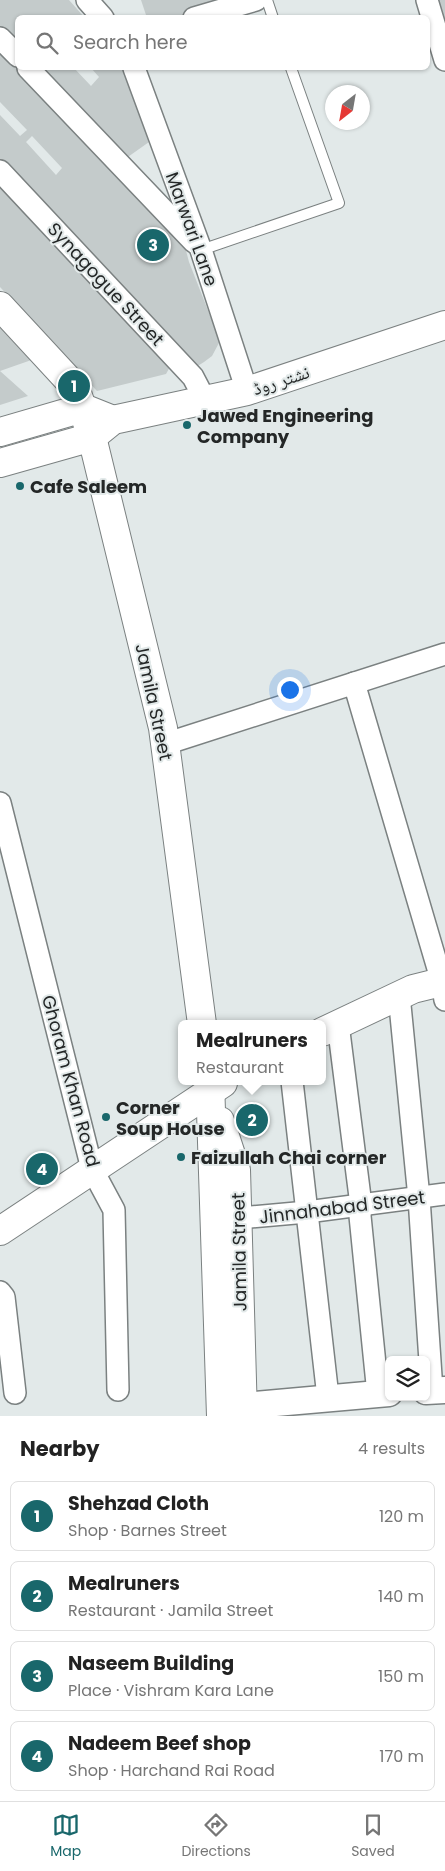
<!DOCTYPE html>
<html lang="en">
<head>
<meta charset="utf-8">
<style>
  :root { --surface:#fff; --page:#f2f2f2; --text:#222; --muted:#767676; --line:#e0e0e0; --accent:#19676b }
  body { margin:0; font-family:Poppins,"Noto Naskh Arabic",sans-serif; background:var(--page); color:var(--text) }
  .controls { position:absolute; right:15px; bottom:15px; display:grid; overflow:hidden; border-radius:8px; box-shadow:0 1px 4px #0004 }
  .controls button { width:45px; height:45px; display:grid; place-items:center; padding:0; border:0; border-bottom:1px solid var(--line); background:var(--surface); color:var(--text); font:25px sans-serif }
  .compass { position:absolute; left:325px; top:85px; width:45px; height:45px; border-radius:50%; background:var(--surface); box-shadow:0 1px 4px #0004; rotate:211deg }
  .you { position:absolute; left:289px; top:689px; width:18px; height:18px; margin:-12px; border:4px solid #fff; border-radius:50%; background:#1a73e8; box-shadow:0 0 0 8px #1a73e833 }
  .badge { display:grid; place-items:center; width:32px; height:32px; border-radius:50%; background:var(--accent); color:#fff; font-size:16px; font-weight:700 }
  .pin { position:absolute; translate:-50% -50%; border:2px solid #fff; box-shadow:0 1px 5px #0006 }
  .popup { position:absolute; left:178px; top:1020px; width:148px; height:65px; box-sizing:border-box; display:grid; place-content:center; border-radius:8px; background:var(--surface); filter:drop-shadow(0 1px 4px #0005); font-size:16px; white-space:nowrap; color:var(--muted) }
  .popup b { font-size:19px; color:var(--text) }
  .popup::after { content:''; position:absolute; left:50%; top:100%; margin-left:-10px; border:10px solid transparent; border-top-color:var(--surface) }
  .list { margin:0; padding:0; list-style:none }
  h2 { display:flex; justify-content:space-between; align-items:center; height:65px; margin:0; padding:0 20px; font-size:21px }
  h2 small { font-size:16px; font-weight:400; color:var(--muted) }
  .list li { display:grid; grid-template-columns:32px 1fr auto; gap:15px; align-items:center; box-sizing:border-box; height:70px; margin:0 10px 10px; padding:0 10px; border:1px solid var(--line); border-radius:8px }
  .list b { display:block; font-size:19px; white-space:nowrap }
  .list p { margin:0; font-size:16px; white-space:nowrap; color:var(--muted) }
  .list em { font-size:16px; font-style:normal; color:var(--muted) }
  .icon { flex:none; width:28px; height:28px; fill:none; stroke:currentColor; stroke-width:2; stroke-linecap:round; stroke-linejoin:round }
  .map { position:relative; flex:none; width:445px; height:1416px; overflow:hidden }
  .search { position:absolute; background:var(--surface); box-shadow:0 1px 4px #0004; left:15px; right:15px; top:15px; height:55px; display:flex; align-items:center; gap:12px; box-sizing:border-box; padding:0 18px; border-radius:8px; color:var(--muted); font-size:19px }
  .sheet { height:385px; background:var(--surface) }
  nav { display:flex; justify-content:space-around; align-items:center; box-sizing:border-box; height:70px; border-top:1px solid var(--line); background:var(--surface); font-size:14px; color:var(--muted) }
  nav a { display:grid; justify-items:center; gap:2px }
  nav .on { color:var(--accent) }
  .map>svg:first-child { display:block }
  .building { fill:#c4cbcb; fill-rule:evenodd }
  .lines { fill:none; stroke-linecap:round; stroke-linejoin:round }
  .service-casing { stroke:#7b8181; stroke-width:12 }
  .minor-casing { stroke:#7b8181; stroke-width:24 }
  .tertiary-casing { stroke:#7b8181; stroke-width:29 }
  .secondary-casing { stroke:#7b8181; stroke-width:30 }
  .primary-casing { stroke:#7b8181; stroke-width:30 }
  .service { stroke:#fff; stroke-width:10 }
  .minor { stroke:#fff; stroke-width:21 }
  .tertiary { stroke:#fff; stroke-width:26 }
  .secondary { stroke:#fff; stroke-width:28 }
  .primary { stroke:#fff; stroke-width:28 }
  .poi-dot { fill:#19676b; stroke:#e2e9e9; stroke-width:2 }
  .labels { text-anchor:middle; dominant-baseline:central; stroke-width:4; stroke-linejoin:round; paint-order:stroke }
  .street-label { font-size:18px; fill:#242727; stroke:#e2e9e9 }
  .poi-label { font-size:18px; font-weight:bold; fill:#242727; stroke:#e2e9e9; text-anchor:start }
</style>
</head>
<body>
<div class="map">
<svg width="445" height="1416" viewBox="0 0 445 1416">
  <rect width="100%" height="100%" fill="#e2e9e9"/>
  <!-- building -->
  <g class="building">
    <polygon points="0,0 69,0 85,18 18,18 18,46 0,28"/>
    <polygon points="141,0 236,0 179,18 147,18"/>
    <polygon points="436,0 445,0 445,26"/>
    <path d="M 0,49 L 183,239 L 189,262 L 220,341 L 212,356 L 204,362 L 196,367 L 0,160 L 0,115 L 20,136 L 27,130 L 0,102 ZM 32,136 L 62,168 L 56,175 L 26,142 Z"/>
    <polygon points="38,68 74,68 91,86 99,77 91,68 122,68 149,142 125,159"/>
    <polygon points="0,183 171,365 166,374 97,391 0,287"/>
    <polygon points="0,314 40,357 0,371 28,396 0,405"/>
  </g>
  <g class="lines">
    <!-- service casing -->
    <g class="service-casing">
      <g id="service">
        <polyline points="267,0 273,18"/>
        <polyline points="201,250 339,203 291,68"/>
      </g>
    </g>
    <!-- minor casing -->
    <g class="minor-casing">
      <g id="minor">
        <polyline points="87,0 103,18"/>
        <polyline points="427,0 445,60"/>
        <polyline points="194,18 256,0"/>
        <polyline points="0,38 18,56"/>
        <polyline points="28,68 194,242"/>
        <polyline points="134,68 201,250 247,391"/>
        <polyline points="0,171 193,377 205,400"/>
        <polyline points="354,683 442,982 445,1000"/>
        <polyline points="165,744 445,654"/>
        <polyline points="0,803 92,1169 114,1210 118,1390"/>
        <polyline points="399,995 419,1198 432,1391"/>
        <polyline points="338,1024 361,1205 360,1216 378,1394"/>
        <polyline points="292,1081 328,1397"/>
        <polyline points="239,1218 307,1212 445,1194"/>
        <polyline points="0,1292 4,1297 15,1393"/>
      </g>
    </g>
    <!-- tertiary casing -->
    <g class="tertiary-casing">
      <g id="tertiary">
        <polyline points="426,1391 445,1390"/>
        <polyline points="242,1406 389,1393"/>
      </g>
    </g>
    <!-- secondary casing -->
    <g class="secondary-casing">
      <g id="secondary">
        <polyline points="0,306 75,387 92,437 163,728 202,1024"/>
        <polyline points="322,1032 413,989 445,981"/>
        <polyline points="210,1081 221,1416"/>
        <polyline points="220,1121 236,1170 243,1416"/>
        <polyline points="0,1231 223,1083"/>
      </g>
    </g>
    <!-- primary casing -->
    <g class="primary-casing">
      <g id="primary">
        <polyline points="0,432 83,408 113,420"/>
        <polyline points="0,463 92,437 113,420 247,391 445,325"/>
      </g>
    </g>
    <!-- service -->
    <use href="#service" class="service"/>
    <!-- minor -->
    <use href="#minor" class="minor"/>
    <!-- tertiary -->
    <use href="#tertiary" class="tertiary"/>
    <!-- secondary -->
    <use href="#secondary" class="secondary"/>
    <!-- primary -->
    <use href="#primary" class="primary"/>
  </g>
  <!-- markers -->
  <g class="poi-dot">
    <circle cx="187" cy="425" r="5"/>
    <circle cx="20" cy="486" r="5"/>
    <circle cx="106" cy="1117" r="5"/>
    <circle cx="181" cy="1157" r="5"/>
  </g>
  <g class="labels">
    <!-- street labels -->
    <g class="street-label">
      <text transform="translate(192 229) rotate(70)">Marwari Lane</text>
      <text transform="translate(106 284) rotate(47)">Synagogue Street</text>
      <text transform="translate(281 380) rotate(-18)">نشتر روڈ</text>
      <text transform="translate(154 702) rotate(78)">Jamila Street</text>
      <text transform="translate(71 1081) rotate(75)">Ghoram Khan Road</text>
      <text transform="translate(342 1207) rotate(-7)">Jinnahabad Street</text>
      <text transform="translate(239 1252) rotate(-91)">Jamila Street</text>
    </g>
    <!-- poi labels -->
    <g class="poi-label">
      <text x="197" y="415">Jawed Engineering<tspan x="197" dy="21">Company</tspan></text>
      <text x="30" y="486">Cafe Saleem</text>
      <text x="116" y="1107">Corner<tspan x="116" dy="21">Soup House</tspan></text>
      <text x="191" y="1157">Faizullah Chai corner</text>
    </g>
  </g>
</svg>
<div class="controls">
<button><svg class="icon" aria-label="layers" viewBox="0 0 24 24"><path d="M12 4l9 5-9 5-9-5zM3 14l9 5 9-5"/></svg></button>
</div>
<svg class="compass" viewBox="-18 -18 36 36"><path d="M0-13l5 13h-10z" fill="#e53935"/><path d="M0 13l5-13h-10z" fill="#767676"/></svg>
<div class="you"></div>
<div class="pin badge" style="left:74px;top:386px">1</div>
<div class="pin badge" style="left:252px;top:1120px">2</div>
<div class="popup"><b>Mealruners</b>Restaurant</div>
<div class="pin badge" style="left:153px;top:245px">3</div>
<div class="pin badge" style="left:42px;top:1169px">4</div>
<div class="search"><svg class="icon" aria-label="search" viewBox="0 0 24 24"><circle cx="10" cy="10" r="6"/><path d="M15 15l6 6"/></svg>Search here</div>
</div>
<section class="sheet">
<h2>Nearby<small>4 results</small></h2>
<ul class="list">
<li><span class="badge">1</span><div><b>Shehzad Cloth</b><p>Shop · Barnes Street</p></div><em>120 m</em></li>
<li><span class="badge">2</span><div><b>Mealruners</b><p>Restaurant · Jamila Street</p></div><em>140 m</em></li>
<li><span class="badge">3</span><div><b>Naseem Building</b><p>Place · Vishram Kara Lane</p></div><em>150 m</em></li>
<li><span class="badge">4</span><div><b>Nadeem Beef shop</b><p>Shop · Harchand Rai Road</p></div><em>170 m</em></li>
</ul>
</section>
<nav>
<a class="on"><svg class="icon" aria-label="map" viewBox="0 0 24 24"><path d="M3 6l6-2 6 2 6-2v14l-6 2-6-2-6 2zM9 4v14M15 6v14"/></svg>Map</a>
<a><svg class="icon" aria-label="directions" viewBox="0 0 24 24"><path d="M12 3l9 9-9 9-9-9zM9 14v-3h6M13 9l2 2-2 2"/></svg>Directions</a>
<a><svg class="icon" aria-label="saved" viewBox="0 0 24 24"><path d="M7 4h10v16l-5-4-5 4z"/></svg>Saved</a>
</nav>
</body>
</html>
